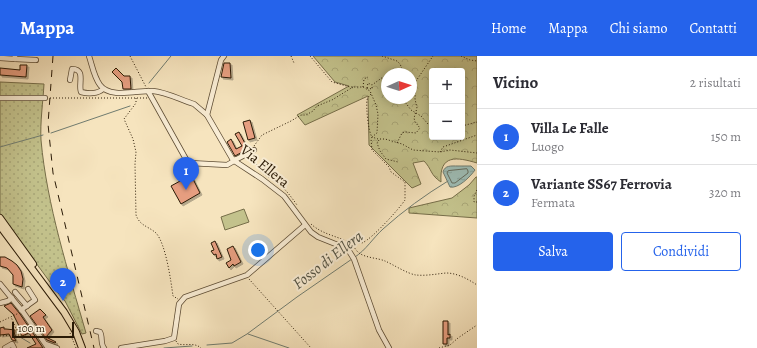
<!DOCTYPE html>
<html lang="it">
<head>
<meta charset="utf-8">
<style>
  :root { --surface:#fff; --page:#f2f2f3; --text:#2b2b33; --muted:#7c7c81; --line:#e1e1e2; --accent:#2563eb }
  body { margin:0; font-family:Alegreya,serif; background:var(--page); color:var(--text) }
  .controls { position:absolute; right:12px; top:12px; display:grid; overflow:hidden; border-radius:4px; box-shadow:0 2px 10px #0003 }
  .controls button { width:36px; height:36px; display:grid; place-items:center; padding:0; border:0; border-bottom:1px solid var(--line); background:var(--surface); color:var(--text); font:20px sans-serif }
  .compass { position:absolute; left:381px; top:12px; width:36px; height:36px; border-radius:50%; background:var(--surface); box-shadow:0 2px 10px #0003; rotate:87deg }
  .scale { position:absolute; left:12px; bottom:10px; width:62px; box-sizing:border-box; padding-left:4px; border:2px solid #2a1a06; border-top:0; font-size:11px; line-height:14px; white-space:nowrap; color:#2a1a06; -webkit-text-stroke:3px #f9edd5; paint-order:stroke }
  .you { position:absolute; left:258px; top:194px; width:14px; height:14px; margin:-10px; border:3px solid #fff; border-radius:50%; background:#1a73e8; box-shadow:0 0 0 6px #1a73e833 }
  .badge { display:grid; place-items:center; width:26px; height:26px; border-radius:50%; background:var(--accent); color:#fff; font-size:13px; font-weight:700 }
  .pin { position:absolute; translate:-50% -33px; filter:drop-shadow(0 1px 2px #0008) }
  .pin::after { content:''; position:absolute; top:21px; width:14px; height:12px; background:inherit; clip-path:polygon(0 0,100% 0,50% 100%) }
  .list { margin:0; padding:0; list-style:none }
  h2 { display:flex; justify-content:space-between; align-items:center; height:52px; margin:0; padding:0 16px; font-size:17px }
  h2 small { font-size:13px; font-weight:400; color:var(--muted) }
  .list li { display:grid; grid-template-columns:26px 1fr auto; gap:12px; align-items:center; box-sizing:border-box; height:56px; padding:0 16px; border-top:1px solid var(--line) }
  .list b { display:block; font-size:15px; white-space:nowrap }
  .list p { margin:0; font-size:13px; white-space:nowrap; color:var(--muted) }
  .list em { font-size:13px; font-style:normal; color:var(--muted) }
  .actions { display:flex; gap:8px; padding:12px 16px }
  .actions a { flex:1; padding:9px 0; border:1px solid var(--accent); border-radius:4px; text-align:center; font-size:14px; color:var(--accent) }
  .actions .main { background:var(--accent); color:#fff }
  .map { position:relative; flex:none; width:477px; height:292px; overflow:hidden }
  header { display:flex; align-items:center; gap:24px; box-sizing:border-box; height:56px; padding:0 20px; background:var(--accent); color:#fff }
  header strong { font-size:19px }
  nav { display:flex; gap:22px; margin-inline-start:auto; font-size:14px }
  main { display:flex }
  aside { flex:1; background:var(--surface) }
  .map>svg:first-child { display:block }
  .grass { fill:url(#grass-dots); stroke:#766e49 }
  .forest { fill:url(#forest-crowns); stroke:#766e49; fill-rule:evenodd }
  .garden { fill:#c3c28c; stroke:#766e49 }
  .water { fill:url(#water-ripples); stroke:#707c70 }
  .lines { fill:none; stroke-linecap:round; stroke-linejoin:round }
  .shore { stroke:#646c5e; stroke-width:1 }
  .stream { stroke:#707c70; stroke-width:1 }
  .building { fill:#e69e80; stroke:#2a1a06; filter:url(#shadow) }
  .minor-casing { stroke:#5d4c34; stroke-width:6 }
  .major-casing { stroke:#2a1a06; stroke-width:8 }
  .path { stroke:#2a1a06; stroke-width:1; stroke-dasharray:1 2; stroke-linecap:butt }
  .minor { stroke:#f9edd5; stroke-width:4.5 }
  .major { stroke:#f6e4be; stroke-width:6 }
  .rail { stroke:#2a1a06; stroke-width:1; stroke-dasharray:7 7; stroke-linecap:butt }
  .labels { text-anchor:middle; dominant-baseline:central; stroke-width:4; stroke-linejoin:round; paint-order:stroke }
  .street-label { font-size:15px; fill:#2a1a06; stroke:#f9edd5 }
  .water-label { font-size:16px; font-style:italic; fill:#535344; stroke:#f9edd5 }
</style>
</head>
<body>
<header>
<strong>Mappa</strong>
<nav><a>Home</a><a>Mappa</a><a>Chi siamo</a><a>Contatti</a></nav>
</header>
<main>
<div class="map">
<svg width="477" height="292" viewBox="0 0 477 292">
  <defs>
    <pattern id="grass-dots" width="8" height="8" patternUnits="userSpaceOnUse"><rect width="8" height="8" fill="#c3c28c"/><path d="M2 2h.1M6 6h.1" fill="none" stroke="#a8a677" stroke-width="1.8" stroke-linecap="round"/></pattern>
    <pattern id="forest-crowns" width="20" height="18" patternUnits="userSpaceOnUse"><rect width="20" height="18" fill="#c3c28c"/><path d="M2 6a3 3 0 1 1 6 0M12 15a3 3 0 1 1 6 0" fill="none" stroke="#a8a677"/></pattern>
    <pattern id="water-ripples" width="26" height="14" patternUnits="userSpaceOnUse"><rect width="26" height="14" fill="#9ebeb7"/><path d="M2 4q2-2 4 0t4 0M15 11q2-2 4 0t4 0" fill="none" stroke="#88a39c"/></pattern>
    <filter id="shadow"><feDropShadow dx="2" dy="2" stdDeviation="0" flood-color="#0004"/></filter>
  </defs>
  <rect width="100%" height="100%" fill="#f6e4be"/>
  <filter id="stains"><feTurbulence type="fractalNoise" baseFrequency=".005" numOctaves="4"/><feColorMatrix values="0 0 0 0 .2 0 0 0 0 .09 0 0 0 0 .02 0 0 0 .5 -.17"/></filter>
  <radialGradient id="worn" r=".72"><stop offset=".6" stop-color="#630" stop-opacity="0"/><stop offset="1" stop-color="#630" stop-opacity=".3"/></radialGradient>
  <!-- grass -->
  <path class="grass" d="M 0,26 L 44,28 C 43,46 40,66 41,84 C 47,150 68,214 86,277 L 82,278 L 65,245 L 58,237 L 0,158 Z"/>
  <!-- forest -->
  <g class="forest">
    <path d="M 313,0 L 477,0 L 477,107 C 457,101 439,98 441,126 C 430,119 432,113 424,105 L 413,107 L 421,128 L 412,132 L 369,89 L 368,40 L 305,69 L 297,59 L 349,30 L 335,26 ZM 432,15 L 462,15 L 462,81 L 432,81 ZM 387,18 L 411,18 L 411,42 L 387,42 Z"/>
    <polygon points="476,121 477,121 477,162 409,157 409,152 452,142 469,129"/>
  </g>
  <!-- garden -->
  <polygon class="garden" points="244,153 249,166 225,174 221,161"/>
  <!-- water -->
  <path class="water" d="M 458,110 L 471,110 L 475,114 C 470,121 458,133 450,131 L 443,116 C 445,109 451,110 458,110 Z"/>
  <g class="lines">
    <!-- shore -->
    <polygon class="shore" points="467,113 468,115 468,117 455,127 452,127 447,117 448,115"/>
    <!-- stream -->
    <g class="stream">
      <polyline points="149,27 171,0"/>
      <polyline points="51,77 130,50"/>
      <polyline points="0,91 43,79"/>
      <path d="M 355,201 C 366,194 373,182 383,173 C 403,155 425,139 448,125"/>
      <polyline points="248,278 289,292"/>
      <polyline points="14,280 20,281 30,287"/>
      <polyline points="207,289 232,287 247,278 297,241 352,203"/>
      <polyline points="164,292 192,290"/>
    </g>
  </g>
  <!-- building -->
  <g class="building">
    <polygon points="224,7 230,7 231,22 221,21"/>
    <polygon points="20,9 27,9 26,21 0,19 0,12 20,14"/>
    <polygon points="116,12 124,20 130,20 131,33 123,33 122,26 112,16"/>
    <polygon points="250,64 255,82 248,84 243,66"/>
    <polygon points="239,76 248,93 235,100 227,86 231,83 236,93 242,90 235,78"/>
    <polygon points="191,119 200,137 181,148 171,130"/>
    <polygon points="215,185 222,201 217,203 216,198 214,199 211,195 214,194 211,187"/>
    <polygon points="233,190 241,206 234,210 233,208 229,212 226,207 231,204 227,193"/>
    <polygon points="0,201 5,201 12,205 17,209 21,215 23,223 22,231 13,228 13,219 7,212 0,210"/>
    <polygon points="11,247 20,258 43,292 27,292 36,288 29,277 22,280 18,273 20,272 13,258 4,250"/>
    <polygon points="40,253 46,259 43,261 52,274 46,281 56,286 55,287 47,284 30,260"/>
    <polygon points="443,265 448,265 448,279 450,278 450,282 447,282 447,288 443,288"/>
    <polygon points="4,271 4,273 6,273 15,274 14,281 16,285 12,284 9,278 0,279 0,272"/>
  </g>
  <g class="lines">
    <!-- minor casing -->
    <g class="minor-casing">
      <g id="minor">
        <path d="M 89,0 C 92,9 94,21 100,29 C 110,43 138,34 153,35 C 166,36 181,44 194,48 L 207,59 L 233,104 L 262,123 L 284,140 L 311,176 L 318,181 L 343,191 L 349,195 L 354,203 L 379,274 L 389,292"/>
        <polyline points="0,2 15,3 15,0"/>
        <polyline points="15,3 36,4"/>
        <path d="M 70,24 L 72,13 C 86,13 78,28 81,36 C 88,38 98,38 103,33"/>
        <polyline points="148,35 187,105 190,107 227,109 234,105"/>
        <polyline points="0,42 45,42"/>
        <polyline points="207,59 221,4 224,0"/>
        <polyline points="233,104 237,103 254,94"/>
        <polyline points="0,228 23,256 48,292"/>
        <polyline points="15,236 27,250"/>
        <polyline points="0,247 8,245 12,242"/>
        <polyline points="21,254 35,244 28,233"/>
        <path d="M 96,275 L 100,276 C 103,281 100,288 104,292"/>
        <polyline points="46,288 57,292"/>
        <polyline points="5,292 12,288 14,292"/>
        <polyline points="121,292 165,285 174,282 179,248 185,241 247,219 305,169"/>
      </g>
    </g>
    <!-- major casing -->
    <g class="major-casing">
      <g id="major">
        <polyline points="0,162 33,208"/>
        <polyline points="0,170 64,256 76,276 82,292"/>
      </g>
    </g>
    <!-- path -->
    <g class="path">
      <polyline points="130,0 146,31"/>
      <polyline points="291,0 294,7"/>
      <polyline points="310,0 332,26 350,31 363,31 370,35 376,49 378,58 377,77 372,81 378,83 385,83 402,88 413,94 440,96 450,94 477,97"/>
      <polyline points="382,0 397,5 400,8 403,15 403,18"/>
      <polyline points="461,0 470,4 477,5"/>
      <polyline points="392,18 402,13"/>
      <polyline points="363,31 364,23 368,21"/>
      <polyline points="367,32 368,27 372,29 383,21 387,20"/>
      <polyline points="367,32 372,33 372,29"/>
      <polyline points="50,42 147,42"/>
      <path d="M 136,42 L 136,47 L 124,63 L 133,83 L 136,96 L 135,108 L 136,159 C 140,170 148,170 156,177 C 166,188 171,226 173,240 L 178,243"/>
      <polyline points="402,42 411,54 421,60 428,68 432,68"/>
      <polyline points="462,70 477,66"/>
      <polyline points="379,84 377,87 380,95 386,103 398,106"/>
      <polyline points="397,87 402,77 405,76 416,77 420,72 415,66 414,62 417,52 415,43 416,25 433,0"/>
      <polyline points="254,90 262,79 291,65 301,59 306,59 313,55 317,50 332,44 353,31"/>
      <polyline points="440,96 443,91 477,79"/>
      <path d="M 254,99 C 258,119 266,118 280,129 C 287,135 292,142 297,149"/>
      <polyline points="477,134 474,140 474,146 477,146"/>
      <path d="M 311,168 C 322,178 336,180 349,186 C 354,189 355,194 359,197 C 366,202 378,202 385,205 C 394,209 408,218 416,219 C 426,220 436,218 446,217 C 457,217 468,223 477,229"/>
      <path d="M 350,186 C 354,187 358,188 362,187 C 372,183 399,153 405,144 L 405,126 L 391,116 L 389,111 L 372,94 L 371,83 L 372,81 C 368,75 366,51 367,44 C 368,41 369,40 371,38"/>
      <polyline points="249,223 311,292"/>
      <polyline points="0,266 19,257"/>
      <polyline points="70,277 76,292"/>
      <polyline points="0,280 19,279 11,261"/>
      <polyline points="20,280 22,281 29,277"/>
      <path d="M 176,285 L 178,288 C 186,290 194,286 201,292"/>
      <polyline points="439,292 450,289 458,282 477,269"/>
    </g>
    <!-- minor -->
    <use href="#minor" class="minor"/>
    <!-- major -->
    <use href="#major" class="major"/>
    <!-- rail -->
    <polyline class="rail" points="53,0 48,68 53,117 94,292"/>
  </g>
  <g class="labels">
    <!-- street labels -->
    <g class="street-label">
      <text transform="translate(265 110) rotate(39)">Via Ellera</text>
    </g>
    <!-- water labels -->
    <g class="water-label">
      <text transform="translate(328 204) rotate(-38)">Fosso di Ellera</text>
    </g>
  </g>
  <rect width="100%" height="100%" filter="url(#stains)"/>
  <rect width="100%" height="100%" fill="url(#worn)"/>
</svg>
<div class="controls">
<button>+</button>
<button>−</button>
</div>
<svg class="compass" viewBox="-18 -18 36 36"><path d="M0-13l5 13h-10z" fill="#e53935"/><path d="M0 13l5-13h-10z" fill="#7c7c81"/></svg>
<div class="scale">100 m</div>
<div class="you"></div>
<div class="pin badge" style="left:186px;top:134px">1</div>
<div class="pin badge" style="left:63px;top:245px">2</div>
</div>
<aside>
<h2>Vicino<small>2 risultati</small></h2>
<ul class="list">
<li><span class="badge">1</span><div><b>Villa Le Falle</b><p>Luogo</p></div><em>150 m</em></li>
<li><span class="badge">2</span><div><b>Variante SS67 Ferrovia</b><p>Fermata</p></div><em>320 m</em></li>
</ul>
<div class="actions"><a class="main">Salva</a><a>Condividi</a></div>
</aside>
</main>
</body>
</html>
